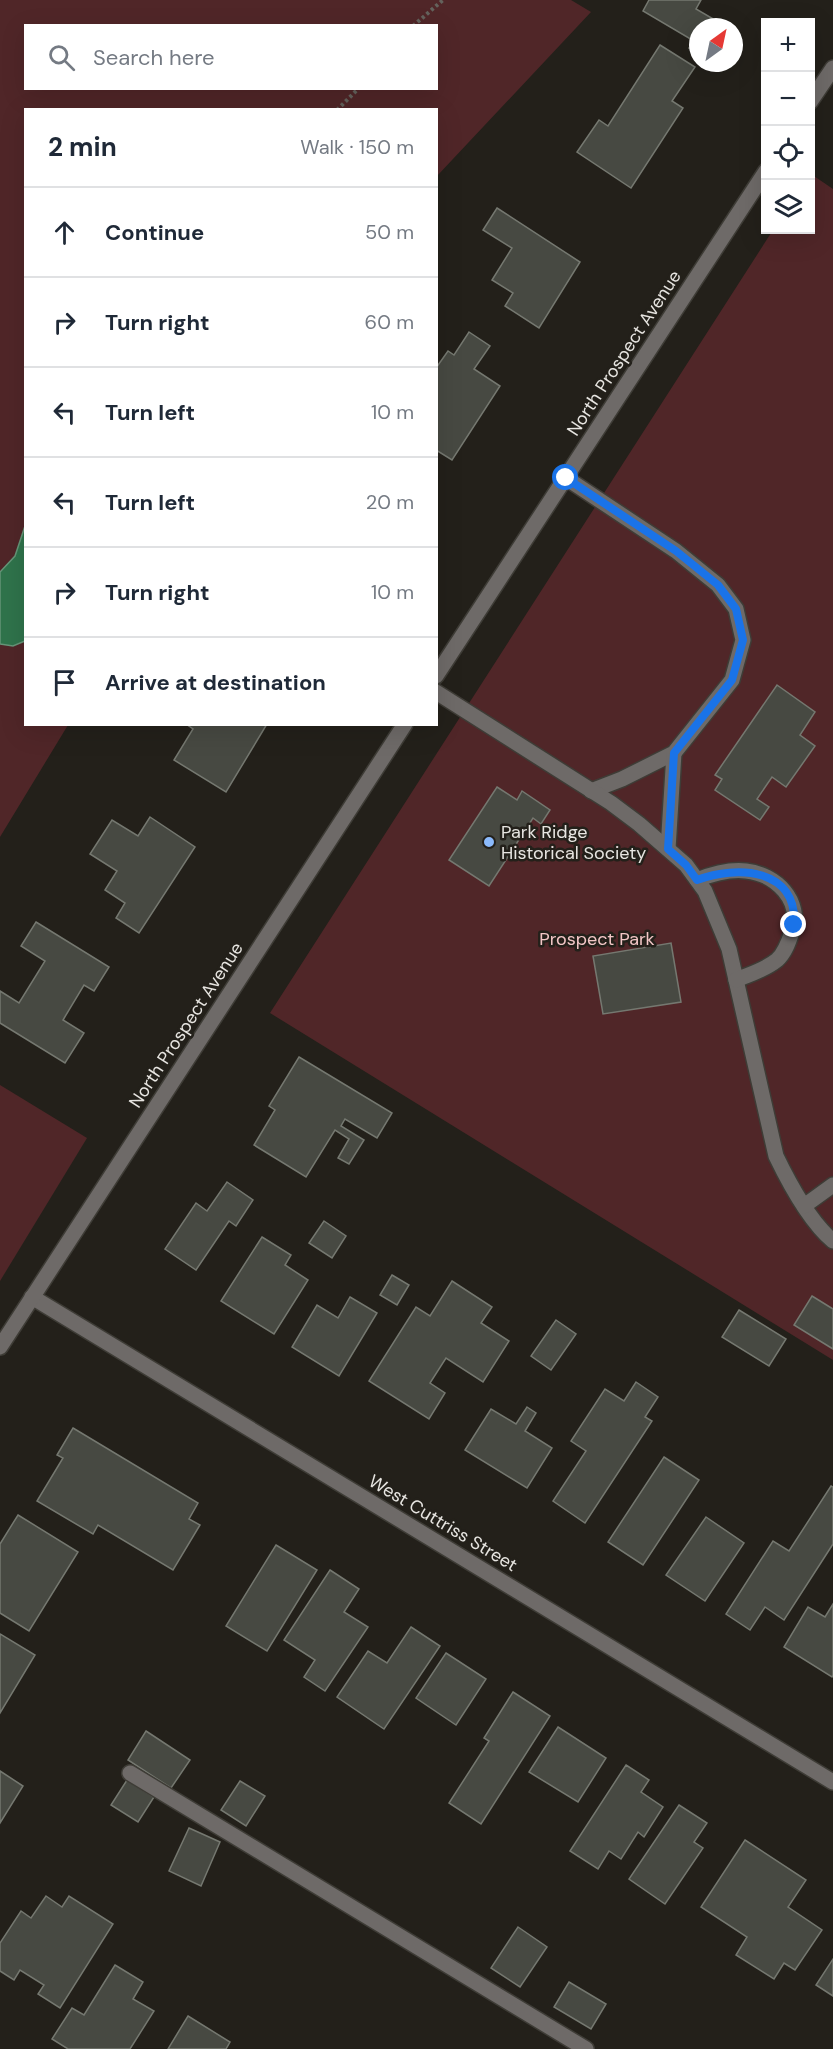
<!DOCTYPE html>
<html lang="en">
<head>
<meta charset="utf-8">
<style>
  :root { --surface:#fff; --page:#f6f6f7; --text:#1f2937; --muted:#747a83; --line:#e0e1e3 }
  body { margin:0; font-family:"DM Sans",sans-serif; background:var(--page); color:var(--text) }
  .controls { position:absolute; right:18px; top:18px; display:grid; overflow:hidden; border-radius:0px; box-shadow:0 6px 24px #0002 }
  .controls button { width:54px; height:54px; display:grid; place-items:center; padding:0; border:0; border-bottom:2px solid var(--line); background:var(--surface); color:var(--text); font:30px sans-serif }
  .compass { position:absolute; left:689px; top:18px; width:54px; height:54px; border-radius:50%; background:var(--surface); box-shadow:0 6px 24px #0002; rotate:33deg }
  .stop { position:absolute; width:18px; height:18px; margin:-14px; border:4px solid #1a73e8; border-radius:50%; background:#fff }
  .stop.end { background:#1a73e8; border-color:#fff; box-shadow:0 2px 6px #0008 }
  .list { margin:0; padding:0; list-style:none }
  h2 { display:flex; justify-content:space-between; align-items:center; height:78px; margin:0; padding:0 24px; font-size:26px }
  h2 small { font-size:20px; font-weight:400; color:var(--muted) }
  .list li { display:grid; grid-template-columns:39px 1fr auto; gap:18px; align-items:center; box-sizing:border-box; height:90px; padding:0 24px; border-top:2px solid var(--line) }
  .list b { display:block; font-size:22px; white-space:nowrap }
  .list em { font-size:20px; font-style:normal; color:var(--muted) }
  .icon { flex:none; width:33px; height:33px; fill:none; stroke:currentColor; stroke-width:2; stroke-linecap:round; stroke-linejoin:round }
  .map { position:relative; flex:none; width:833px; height:2049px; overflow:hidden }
  .search { position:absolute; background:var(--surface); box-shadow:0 6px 24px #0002; left:24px; top:24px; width:414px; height:66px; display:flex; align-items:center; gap:15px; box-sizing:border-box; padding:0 21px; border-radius:0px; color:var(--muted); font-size:22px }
  .panel { position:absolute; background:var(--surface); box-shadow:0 6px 24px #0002; left:24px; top:108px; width:414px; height:618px; border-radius:0px }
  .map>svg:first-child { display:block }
  .green { fill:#502628; fill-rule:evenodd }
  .water { fill:#2f734b; stroke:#669578; stroke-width:1.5 }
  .building { fill:#474942; stroke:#757870; stroke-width:1.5 }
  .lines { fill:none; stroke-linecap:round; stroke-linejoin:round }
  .minor-casing { stroke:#3e3c36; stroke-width:18 }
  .path { stroke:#64625c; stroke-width:4; stroke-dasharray:3 3; stroke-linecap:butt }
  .minor { stroke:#6e6a68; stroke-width:15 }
  .route { stroke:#1a73e8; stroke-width:8 }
  .poi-dot { fill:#8bbafc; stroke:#23201a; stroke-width:2 }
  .labels { text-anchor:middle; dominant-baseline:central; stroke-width:5; stroke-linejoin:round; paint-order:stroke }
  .street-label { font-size:18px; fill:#e7e5e1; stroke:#23201a }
  .poi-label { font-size:18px; fill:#e7e5e1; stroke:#23201a; text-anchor:start }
  .park-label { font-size:18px; fill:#f2c6c6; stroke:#23201a }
</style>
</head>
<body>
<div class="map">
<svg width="833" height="2049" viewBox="0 0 833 2049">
  <rect width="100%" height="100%" fill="#23201a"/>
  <!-- green -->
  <g class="green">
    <path d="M 0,0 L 571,0 L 591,12 L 437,176 L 436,110 L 26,110 L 26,724 L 68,725 L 0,837 ZM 26,26 L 436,26 L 436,88 L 26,88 Z"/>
    <polygon points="811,174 833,189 833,1360 270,1013 773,230 810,230"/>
    <polygon points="0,1085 87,1138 0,1281"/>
  </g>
  <!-- water -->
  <polygon class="water" points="25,526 25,641 13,646 0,644 0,572 15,556"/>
  <!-- building -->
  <g class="building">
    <polygon points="649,0 701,0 696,9 727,27 698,27 698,54 689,48 694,41 643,11"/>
    <polygon points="660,45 695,67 672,101 683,108 631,188 577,152 599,120 608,126"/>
    <polygon points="497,208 580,262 539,328 505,306 513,293 492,280 512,248 483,230"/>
    <polygon points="469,332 490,346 474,369 500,386 452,460 436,450 436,368 448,351 454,355"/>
    <polygon points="777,685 815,712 800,735 815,746 786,787 772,777 757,799 769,807 760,820 715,790 722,779 715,775"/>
    <polygon points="186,724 267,724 226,792 174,760 193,729"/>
    <polygon points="497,787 517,800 522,791 550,810 541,824 533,818 489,886 449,860"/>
    <polygon points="150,817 195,847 139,933 116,918 125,903 105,890 117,871 90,854 112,820 138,836"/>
    <polygon points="36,922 109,967 94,991 84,985 63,1020 84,1033 65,1063 0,1023 0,991 19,1003 45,961 21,946"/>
    <polygon points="671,943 681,1002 603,1014 593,956"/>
    <polygon points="299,1057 392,1113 377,1138 345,1119 341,1126 364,1140 349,1164 338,1158 349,1139 335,1130 306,1177 254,1145 275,1110 269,1106"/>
    <polygon points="227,1182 253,1200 236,1226 229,1221 196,1270 165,1249 196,1203 207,1211"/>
    <polygon points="324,1221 346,1236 332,1258 309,1243"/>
    <polygon points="262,1237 291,1255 285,1265 308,1280 274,1334 221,1301"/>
    <polygon points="392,1275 409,1285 397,1305 380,1295"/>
    <polygon points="452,1281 492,1307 481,1323 509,1341 483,1382 446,1358 430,1383 445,1393 429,1419 369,1381 416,1307 430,1316"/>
    <polygon points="812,1296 833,1309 833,1349 794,1325"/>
    <polygon points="350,1297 377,1313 339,1376 292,1347 317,1305 338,1318"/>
    <polygon points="739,1310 786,1339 769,1366 722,1337"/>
    <polygon points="556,1320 576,1334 551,1370 531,1356"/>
    <polygon points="636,1382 658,1397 645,1417 652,1421 585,1523 553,1501 586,1451 571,1441 605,1389 624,1401"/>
    <polygon points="527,1407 536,1413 525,1431 552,1448 527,1488 465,1450 491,1409 516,1424"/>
    <polygon points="73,1428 198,1503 189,1519 200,1525 173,1570 98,1525 93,1534 37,1501 63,1458 57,1455"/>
    <polygon points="664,1457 699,1480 643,1565 608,1542"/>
    <polygon points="831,1486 833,1487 833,1544 784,1620 765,1607 750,1630 726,1614 773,1541 789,1551"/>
    <polygon points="18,1515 78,1552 29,1631 0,1613 0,1544"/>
    <polygon points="706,1517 744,1543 705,1601 666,1575"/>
    <polygon points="276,1545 317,1570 267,1651 226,1626"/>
    <polygon points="330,1570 359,1589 344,1612 368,1627 325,1691 304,1677 315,1660 284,1640"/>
    <polygon points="833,1604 833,1675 832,1677 784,1647 808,1607 825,1617"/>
    <polygon points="411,1627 440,1646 384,1729 337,1697 368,1651 387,1663"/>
    <polygon points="0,1634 35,1655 0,1713"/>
    <polygon points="446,1653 486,1679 456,1725 416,1698"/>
    <polygon points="513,1692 550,1716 481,1824 449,1803 489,1741 484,1738"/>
    <polygon points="558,1727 606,1758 578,1802 529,1772"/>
    <polygon points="146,1731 190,1760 171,1788 128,1760"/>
    <polygon points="626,1765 649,1780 641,1792 663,1807 644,1837 638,1832 621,1859 609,1851 598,1869 570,1851"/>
    <polygon points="0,1771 23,1786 0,1823"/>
    <polygon points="127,1780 154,1797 138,1822 111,1805"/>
    <polygon points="240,1781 265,1796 246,1826 221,1810"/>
    <polygon points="679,1805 707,1823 694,1842 703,1848 665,1904 629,1879"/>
    <polygon points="189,1828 220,1842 201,1886 169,1871"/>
    <polygon points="745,1840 806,1880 788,1907 822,1930 795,1970 784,1963 774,1979 736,1955 747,1937 701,1907"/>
    <polygon points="46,1896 62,1907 69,1896 113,1924 60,2008 38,1994 44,1985 20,1970 14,1980 0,1971 0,1943 21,1911 31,1918"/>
    <polygon points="518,1927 547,1947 520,1987 491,1968"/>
    <polygon points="833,1959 833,1996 816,1985"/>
    <polygon points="115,1965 143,1982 133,1999 154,2011 130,2049 68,2049 52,2039 72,2008 84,2015"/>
    <polygon points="569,1982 606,2004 591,2029 554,2007"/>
    <polygon points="188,2016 230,2042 226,2049 168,2049"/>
  </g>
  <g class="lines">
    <!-- minor casing -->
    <g class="minor-casing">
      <g id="minor">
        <polyline points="810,102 833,68"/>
        <polyline points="566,478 676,551 718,585 736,609 743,640 732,680 674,753 622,779 591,791"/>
        <polyline points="436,676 766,171"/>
        <path d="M 436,692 L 611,803 L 639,824 L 686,865 L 705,891 L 729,949 L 776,1156 C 789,1183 809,1221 833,1241"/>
        <polyline points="668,849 674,753"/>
        <path d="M 697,880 C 712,874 729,869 746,871 C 776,874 803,901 792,932 C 789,941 785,953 777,960 C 765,970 750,974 736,980"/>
        <polyline points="804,1206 833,1185"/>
        <polyline points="32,1297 833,1782"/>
        <polyline points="0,1347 405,724"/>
        <polyline points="130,1773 586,2049"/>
      </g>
    </g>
    <!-- path -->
    <g class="path">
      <polyline points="413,26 443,0"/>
      <polyline points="337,110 359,88"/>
    </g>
    <!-- minor -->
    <use href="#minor" class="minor"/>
  </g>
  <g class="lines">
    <!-- route -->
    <path class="route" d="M 566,478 L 676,551 L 718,585 L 736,609 L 743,640 L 732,680 L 674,753 L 668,849 L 686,865 L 697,880 C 737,865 798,868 794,925"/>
  </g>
  <!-- markers -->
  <circle class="poi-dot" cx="489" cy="842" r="6"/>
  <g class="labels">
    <!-- street labels -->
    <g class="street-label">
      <text transform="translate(624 353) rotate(-57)">North Prospect Avenue</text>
      <text transform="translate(186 1025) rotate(-57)">North Prospect Avenue</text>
      <text transform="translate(443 1523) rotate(31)">West Cuttriss Street</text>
    </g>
    <!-- poi labels -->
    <g class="poi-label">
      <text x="501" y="832">Park Ridge<tspan x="501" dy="21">Historical Society</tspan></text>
    </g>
    <!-- park labels -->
    <g class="park-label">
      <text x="597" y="939">Prospect Park</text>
    </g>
  </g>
</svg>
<div class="controls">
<button>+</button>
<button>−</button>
<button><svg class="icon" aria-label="locate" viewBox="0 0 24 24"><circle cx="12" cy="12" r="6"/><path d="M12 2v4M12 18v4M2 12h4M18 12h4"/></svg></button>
<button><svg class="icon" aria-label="layers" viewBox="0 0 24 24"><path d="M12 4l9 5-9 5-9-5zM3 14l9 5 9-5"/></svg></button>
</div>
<svg class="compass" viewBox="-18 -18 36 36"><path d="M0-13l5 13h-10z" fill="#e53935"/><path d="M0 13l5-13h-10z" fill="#747a83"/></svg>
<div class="stop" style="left:566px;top:478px"></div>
<div class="stop end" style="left:794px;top:925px"></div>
<div class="search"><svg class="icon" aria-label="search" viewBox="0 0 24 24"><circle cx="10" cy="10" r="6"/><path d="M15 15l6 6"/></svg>Search here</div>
<section class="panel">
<h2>2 min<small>Walk · 150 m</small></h2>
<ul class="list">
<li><svg class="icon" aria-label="ahead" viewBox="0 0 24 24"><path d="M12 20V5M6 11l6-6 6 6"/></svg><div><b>Continue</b></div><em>50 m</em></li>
<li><svg class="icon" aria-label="right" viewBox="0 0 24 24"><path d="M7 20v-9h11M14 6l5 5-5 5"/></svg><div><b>Turn right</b></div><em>60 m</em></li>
<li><svg class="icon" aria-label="left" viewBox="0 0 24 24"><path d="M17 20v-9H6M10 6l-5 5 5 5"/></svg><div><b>Turn left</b></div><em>10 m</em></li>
<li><svg class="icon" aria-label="left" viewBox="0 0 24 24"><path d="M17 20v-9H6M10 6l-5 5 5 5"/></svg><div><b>Turn left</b></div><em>20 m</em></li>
<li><svg class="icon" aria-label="right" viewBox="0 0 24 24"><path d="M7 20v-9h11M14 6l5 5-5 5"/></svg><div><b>Turn right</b></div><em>10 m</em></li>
<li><svg class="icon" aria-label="arrive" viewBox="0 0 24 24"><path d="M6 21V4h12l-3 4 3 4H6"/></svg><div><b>Arrive at destination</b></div></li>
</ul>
</section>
</div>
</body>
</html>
